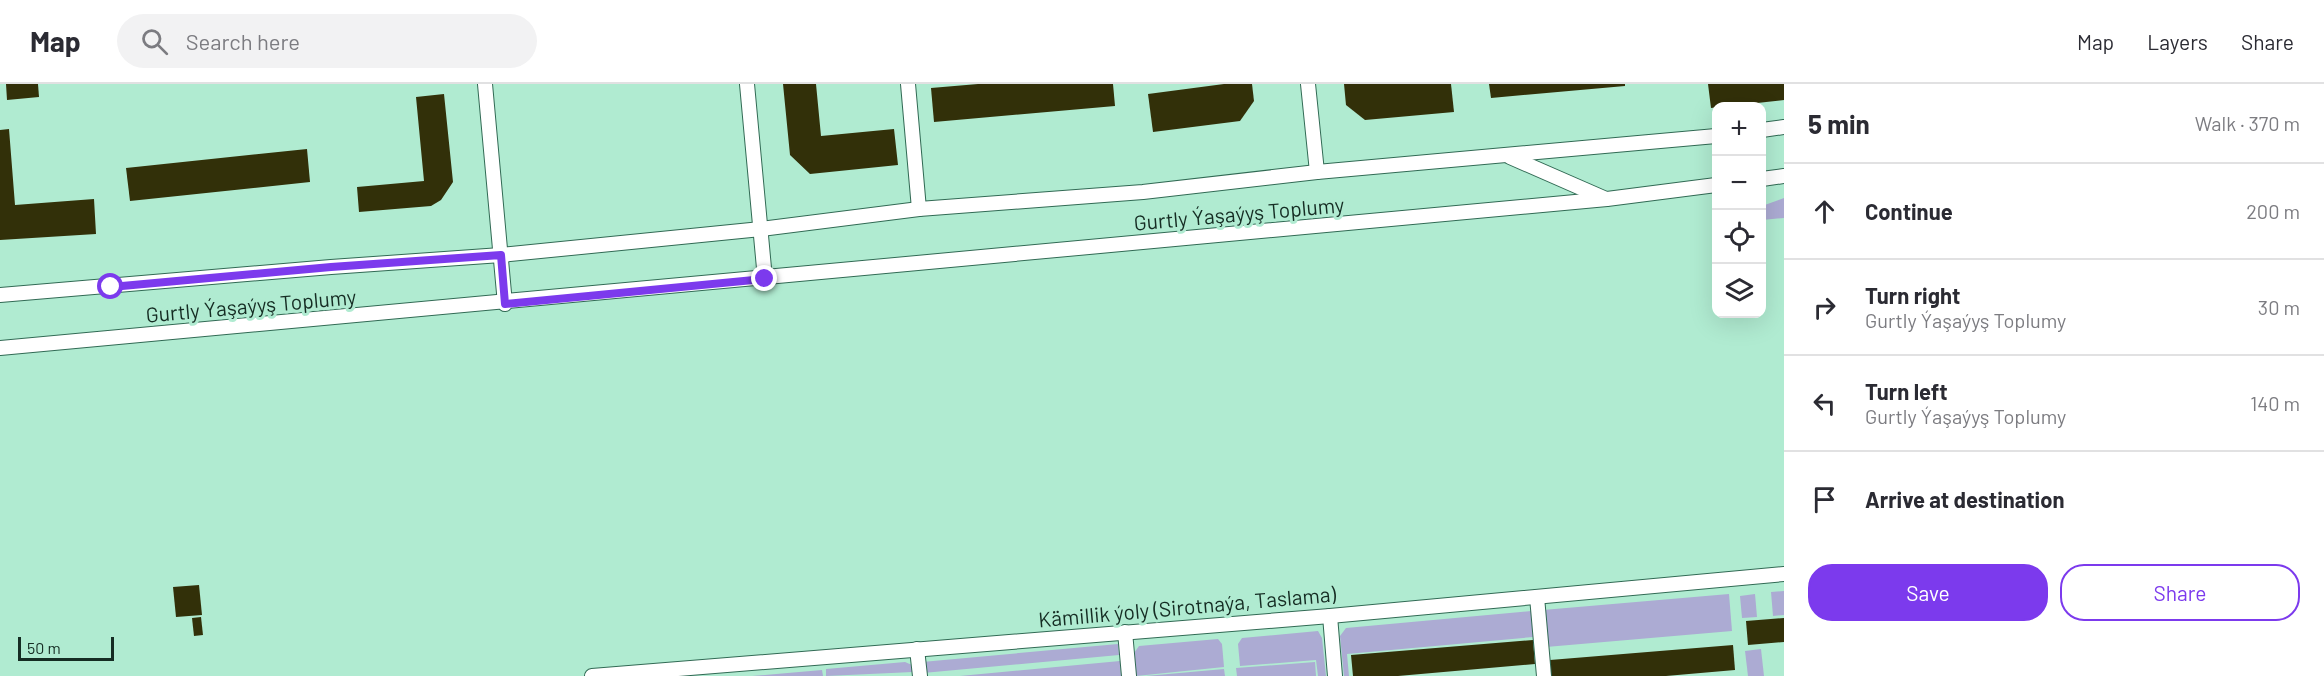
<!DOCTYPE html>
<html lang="en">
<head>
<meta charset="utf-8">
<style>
  :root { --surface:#fff; --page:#f2f2f3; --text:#2b2b33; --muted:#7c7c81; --line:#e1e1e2; --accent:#7c3aed }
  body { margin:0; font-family:Barlow,sans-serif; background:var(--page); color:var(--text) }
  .controls { position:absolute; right:18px; top:18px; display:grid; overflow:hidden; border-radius:12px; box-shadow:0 6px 24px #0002 }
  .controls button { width:54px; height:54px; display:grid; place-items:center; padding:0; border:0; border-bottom:2px solid var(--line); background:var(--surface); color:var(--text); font:30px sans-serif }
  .scale { position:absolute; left:18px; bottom:15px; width:96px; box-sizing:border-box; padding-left:6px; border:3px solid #152c23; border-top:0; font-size:16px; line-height:21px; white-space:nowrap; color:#152c23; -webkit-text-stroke:4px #b0ebd1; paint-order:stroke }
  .stop { position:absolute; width:18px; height:18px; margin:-14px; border:4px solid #7c3aed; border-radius:50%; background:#fff }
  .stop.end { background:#7c3aed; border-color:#fff; box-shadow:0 2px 6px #0008 }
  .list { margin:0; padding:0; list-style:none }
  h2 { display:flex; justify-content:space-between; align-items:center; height:78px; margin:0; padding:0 24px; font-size:26px }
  h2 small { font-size:20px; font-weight:400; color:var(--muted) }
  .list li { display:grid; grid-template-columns:39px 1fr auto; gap:18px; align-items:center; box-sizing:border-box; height:96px; padding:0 24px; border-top:2px solid var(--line) }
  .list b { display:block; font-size:22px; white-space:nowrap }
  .list p { margin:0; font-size:20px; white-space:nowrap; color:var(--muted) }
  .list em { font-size:20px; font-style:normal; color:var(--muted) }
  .actions { display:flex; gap:12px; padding:18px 24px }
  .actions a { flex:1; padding:14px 0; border:2px solid var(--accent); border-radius:24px; text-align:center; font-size:21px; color:var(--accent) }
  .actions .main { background:var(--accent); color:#fff }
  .icon { flex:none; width:33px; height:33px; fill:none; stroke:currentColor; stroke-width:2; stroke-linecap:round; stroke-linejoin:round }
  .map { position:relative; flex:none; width:1784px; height:592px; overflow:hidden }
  header { display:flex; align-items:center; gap:36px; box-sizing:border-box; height:84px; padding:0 30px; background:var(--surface); border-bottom:2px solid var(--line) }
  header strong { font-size:28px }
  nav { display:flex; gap:33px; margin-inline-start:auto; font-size:21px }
  .search { width:420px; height:54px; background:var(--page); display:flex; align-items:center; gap:15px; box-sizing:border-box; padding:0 21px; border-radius:33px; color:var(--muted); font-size:22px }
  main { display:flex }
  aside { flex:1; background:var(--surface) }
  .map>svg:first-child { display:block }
  .green { fill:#acabd3 }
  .building { fill:#323009 }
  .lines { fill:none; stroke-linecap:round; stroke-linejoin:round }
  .minor-casing { stroke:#316a54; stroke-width:16 }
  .minor { stroke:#fff; stroke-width:14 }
  .route { stroke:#7c3aed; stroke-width:8 }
  .labels { text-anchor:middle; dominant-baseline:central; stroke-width:6; stroke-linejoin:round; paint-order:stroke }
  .street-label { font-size:21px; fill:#152c23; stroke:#b0ebd1 }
</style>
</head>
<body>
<header>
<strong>Map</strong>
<div class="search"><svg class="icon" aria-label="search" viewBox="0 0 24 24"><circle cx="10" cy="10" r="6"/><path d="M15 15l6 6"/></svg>Search here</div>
<nav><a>Map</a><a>Layers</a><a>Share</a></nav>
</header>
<main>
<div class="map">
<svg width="1784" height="592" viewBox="0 0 1784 592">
  <rect width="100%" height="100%" fill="#b0ebd1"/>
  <!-- green -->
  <g class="green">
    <polygon points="1784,114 1784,134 1762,136 1762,122"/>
    <polygon points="1784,507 1784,531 1773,532 1771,508"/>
    <polygon points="1729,510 1732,547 1546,563 1543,526"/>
    <polygon points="1755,510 1757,533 1742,534 1740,512"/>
    <polygon points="1531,527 1533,553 1347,570 1349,592 1344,592 1340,552 1346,544"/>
    <polygon points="1318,547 1322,554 1326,592 1318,592 1316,576 1240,582 1238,560 1242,554"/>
    <polygon points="1218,555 1222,560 1224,583 1136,592 1134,569 1139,562"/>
    <polygon points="1118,560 1119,571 923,589 922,578"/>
    <polygon points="1761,565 1764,592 1748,592 1745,567"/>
    <polygon points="1120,577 1121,592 960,592"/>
    <polygon points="905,578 912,581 913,588 826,592 826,585"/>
    <polygon points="1315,578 1316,592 1237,592 1236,584"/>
    <polygon points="1224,585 1225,592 1146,592"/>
    <polygon points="822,586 823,592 752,592"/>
  </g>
  <!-- building -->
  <g class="building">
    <polygon points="6,0 38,0 39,13 7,16"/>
    <polygon points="783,0 816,0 821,52 894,45 898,81 810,90 790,71"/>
    <polygon points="978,0 1113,0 1115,22 934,38 931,4"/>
    <polygon points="1224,0 1252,0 1254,17 1240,37 1153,48 1148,10"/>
    <polygon points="1344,0 1451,0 1454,28 1365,36 1346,21"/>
    <polygon points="1489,0 1625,0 1625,2 1491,14"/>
    <polygon points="1708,0 1784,0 1784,16 1711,24"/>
    <polygon points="444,10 453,98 441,116 431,122 359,128 357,103 424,97 416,13"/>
    <polygon points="9,45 15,121 94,115 96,150 0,156 0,46"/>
    <polygon points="307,65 310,98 130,117 126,84"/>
    <polygon points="199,501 202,531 176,533 173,503"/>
    <polygon points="201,533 203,551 194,552 192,534"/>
    <polygon points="1784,534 1784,558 1748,561 1746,537"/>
    <polygon points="1533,556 1535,580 1398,592 1353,592 1351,571"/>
    <polygon points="1733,561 1735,586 1666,592 1551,592 1550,576"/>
  </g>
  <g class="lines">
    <!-- minor casing -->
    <g class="minor-casing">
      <g id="minor">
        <polyline points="485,0 505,220"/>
        <polyline points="747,0 765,195"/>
        <polyline points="908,0 919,125"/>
        <polyline points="1308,0 1317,88"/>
        <polyline points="1762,46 1784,43"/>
        <polyline points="1510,73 1606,115"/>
        <polyline points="1762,95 1784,92"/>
        <polyline points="0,211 331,183 501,171 761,145 919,125 1143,108 1317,88 1716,52"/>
        <polyline points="0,264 1607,115 1716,101"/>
        <polyline points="1537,513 1544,592"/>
        <polyline points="1330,532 1335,592"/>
        <polyline points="1125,548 1129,592"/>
        <polyline points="917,565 920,592"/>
        <polyline points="592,592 1330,532 1784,490"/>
      </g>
    </g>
    <!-- minor -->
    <use href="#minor" class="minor"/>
  </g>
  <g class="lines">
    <!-- route -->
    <polyline class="route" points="111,203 331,183 501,171 505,220 765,195"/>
  </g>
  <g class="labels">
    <!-- street labels -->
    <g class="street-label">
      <text transform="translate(1239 129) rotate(-5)">Gurtly Ýaşaýyş Toplumy</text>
      <text transform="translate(251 221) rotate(-5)">Gurtly Ýaşaýyş Toplumy</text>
      <text transform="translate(1187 522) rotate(-5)">Kämillik ýoly (Sirotnaýa, Taslama)</text>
    </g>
  </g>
</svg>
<div class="controls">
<button>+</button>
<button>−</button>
<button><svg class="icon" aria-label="locate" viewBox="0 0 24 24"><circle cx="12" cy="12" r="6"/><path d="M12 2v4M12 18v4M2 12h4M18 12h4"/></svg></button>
<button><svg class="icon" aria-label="layers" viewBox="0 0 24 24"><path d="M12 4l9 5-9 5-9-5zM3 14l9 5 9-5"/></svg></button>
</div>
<div class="scale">50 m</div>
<div class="stop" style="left:111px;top:203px"></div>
<div class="stop end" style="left:765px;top:195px"></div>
</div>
<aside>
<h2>5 min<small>Walk · 370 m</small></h2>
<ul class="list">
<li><svg class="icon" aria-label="ahead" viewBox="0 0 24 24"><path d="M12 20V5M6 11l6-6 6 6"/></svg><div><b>Continue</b></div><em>200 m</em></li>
<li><svg class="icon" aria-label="right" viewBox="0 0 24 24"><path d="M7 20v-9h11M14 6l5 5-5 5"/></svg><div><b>Turn right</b><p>Gurtly Ýaşaýyş Toplumy</p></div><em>30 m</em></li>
<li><svg class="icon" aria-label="left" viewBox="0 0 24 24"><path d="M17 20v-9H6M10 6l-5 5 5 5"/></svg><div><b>Turn left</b><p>Gurtly Ýaşaýyş Toplumy</p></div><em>140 m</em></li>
<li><svg class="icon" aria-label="arrive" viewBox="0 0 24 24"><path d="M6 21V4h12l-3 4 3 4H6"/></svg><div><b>Arrive at destination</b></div></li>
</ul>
<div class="actions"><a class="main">Save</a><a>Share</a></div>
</aside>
</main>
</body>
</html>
